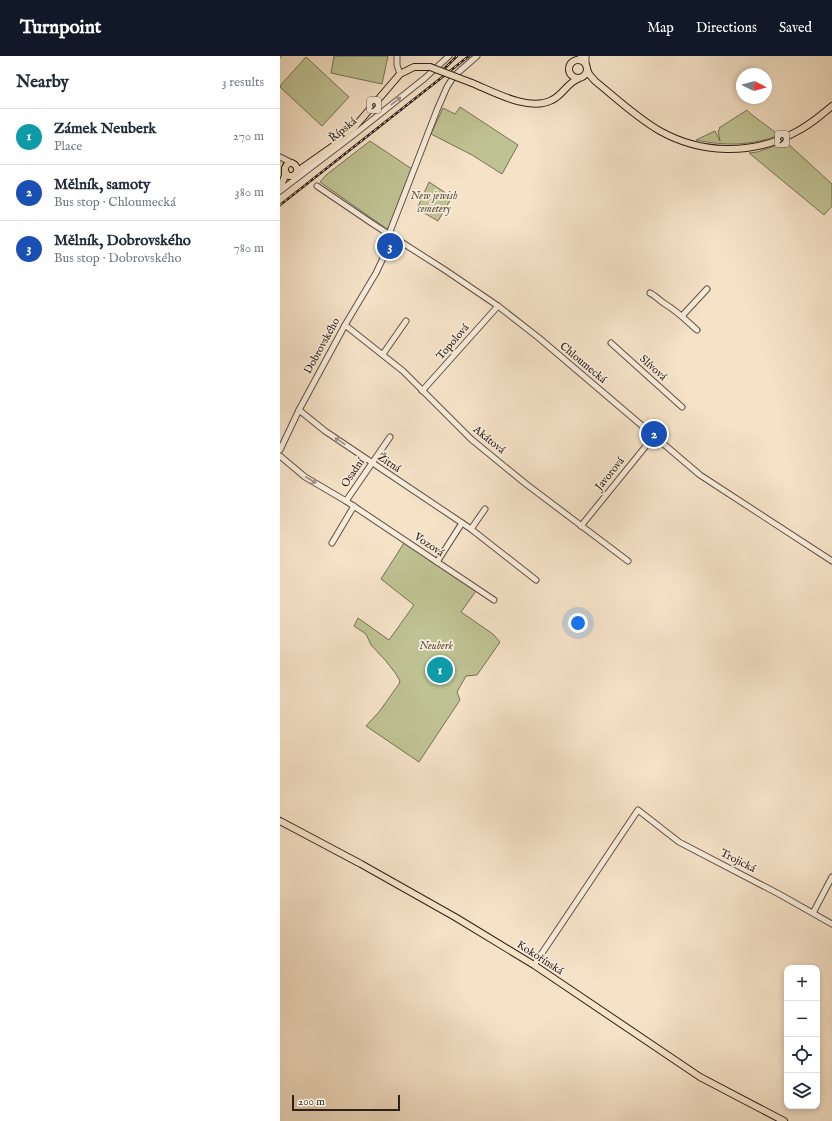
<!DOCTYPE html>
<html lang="en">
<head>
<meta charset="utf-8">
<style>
  :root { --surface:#fff; --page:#f6f6f7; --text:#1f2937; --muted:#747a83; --line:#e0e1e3; --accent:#111827 }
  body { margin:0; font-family:"IM FELL English",serif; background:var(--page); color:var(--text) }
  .controls { position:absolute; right:12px; bottom:12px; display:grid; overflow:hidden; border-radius:8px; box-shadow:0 2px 6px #0003 }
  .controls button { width:36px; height:36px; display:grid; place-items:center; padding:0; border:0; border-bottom:1px solid var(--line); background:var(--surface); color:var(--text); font:20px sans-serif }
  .compass { position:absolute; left:456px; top:12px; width:36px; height:36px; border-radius:50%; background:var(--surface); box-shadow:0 2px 6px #0003; rotate:96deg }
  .scale { position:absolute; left:12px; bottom:10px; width:108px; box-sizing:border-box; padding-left:4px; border:2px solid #2e201b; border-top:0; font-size:11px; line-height:14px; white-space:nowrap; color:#2e201b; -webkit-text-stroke:3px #f8ecdb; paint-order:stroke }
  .you { position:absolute; left:298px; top:567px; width:14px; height:14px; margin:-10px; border:3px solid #fff; border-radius:50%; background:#1a73e8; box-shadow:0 0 0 6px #1a73e833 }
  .badge { display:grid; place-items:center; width:26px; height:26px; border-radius:50%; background:var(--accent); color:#fff; font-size:13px; font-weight:700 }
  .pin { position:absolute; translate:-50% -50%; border:2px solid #fff; box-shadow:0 1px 4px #0006 }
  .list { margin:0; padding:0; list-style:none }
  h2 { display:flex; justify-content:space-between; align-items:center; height:52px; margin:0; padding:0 16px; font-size:17px }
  h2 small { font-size:13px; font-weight:400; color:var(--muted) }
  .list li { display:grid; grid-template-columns:26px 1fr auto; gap:12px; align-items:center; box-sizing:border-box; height:56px; padding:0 16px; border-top:1px solid var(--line) }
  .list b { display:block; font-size:15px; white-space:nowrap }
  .list p { margin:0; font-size:13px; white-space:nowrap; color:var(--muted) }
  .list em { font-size:13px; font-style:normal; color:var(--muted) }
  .icon { flex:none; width:22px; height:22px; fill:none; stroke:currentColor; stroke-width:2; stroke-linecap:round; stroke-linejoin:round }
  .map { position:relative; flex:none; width:552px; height:1065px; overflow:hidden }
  header { display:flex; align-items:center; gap:24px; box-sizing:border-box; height:56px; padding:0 20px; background:var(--accent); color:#fff }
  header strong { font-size:19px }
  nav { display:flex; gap:22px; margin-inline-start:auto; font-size:14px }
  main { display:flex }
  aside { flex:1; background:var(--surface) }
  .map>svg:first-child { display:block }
  .green { fill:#bfc293; stroke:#767157 }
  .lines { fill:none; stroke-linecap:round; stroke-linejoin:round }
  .stream { stroke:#717f76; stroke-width:1 }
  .minor-casing { stroke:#605046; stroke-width:7 }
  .major-casing { stroke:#2e201b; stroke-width:8 }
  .minor { stroke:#f8ecdb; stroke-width:5 }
  .major { stroke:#f5e2c7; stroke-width:6 }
  .rail-casing { stroke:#2e201b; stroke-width:2.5 }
  .rail { stroke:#f8ecdb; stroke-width:1; stroke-dasharray:3; stroke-linecap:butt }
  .major-bridge-casing { stroke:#2e201b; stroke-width:8; stroke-linecap:butt }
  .major-bridge { stroke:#f5e2c7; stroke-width:6 }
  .oneway { stroke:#9d9085 }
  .labels { text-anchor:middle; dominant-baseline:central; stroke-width:3.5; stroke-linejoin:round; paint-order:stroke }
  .shield { fill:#f8ecdb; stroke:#6b5d55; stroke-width:1 }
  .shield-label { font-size:10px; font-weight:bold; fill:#2e201b }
  .street-label { font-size:11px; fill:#2e201b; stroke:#f8ecdb }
  .park-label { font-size:11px; font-style:italic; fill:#5a513f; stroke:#f8ecdb }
</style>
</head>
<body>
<header>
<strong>Turnpoint</strong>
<nav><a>Map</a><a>Directions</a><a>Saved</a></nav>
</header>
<main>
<aside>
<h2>Nearby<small>3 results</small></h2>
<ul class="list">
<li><span class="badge" style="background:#0f9aa8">1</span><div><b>Zámek Neuberk</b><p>Place</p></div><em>270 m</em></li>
<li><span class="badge" style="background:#1a4fb4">2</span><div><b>Mělník, samoty</b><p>Bus stop · Chloumecká</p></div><em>380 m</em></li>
<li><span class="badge" style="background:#1a4fb4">3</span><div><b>Mělník, Dobrovského</b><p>Bus stop · Dobrovského</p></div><em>780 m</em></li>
</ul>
</aside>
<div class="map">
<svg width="552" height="1065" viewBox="0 0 552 1065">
  <rect width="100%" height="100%" fill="#f5e2c7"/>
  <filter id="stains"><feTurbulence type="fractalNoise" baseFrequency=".005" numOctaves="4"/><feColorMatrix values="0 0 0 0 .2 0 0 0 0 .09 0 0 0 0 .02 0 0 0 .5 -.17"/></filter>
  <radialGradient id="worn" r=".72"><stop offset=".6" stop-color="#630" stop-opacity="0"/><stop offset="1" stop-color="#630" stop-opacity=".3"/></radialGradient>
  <!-- green -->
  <g class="green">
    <polygon points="54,0 108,0 102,28 51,17"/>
    <polygon points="26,1 69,41 42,70 0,31 0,30"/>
    <polygon points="180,51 238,89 222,118 192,99 151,78 163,52 175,58"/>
    <path d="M 467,54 L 471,58 L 499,79 C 471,90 445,90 416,84 L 435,75 L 440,85 L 438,75 L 440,74 L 439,72 Z"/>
    <polygon points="90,85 132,113 109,171 107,173 40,126 46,119"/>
    <polygon points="506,86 552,128 552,150 544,159 469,97 477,96"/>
    <polygon points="149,126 172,141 158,165 137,153"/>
    <polygon points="124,487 157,508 196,535 181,556 213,578 220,586 197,619 186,620 177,636 180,644 139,706 86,670 99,656 119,628 120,625 116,618 106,605 91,589 86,578 74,570 78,562 109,584 134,549 101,523"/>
  </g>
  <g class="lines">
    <!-- stream -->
    <polyline class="stream" points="0,2 2,0"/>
    <!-- minor casing -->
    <g class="minor-casing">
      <g id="minor">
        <polyline points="117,0 117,9 120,18"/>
        <polyline points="296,4 305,0"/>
        <polyline points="306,10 306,0"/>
        <polyline points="0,101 12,107"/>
        <polyline points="37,130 93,168 165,214 218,250 259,282 420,419 552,505"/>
        <polyline points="0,135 76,77 145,22 169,0"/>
        <polyline points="105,196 119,185"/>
        <path d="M 370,237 C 376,240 380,245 385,248 C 397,255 407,265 417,274"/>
        <polyline points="402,260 427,233"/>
        <polyline points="65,269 123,315 191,383 246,428 348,505"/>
        <polyline points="331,287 402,351"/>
        <polyline points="103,298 126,265"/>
        <polyline points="142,335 218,250"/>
        <polyline points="19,354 45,375 191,473 205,453"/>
        <polyline points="0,394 19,354 65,269 96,217 104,200 109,178 157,54 167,31 174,20 197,0"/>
        <polyline points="0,400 25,421 66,445 214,544"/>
        <polyline points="66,445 110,381"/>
        <polyline points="301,470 374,380"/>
        <polyline points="191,473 256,524"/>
        <polyline points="52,487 74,450"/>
        <polyline points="157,506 182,467"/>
        <polyline points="533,857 552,821"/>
        <polyline points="254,909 358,754 399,786 499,838 552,868"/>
      </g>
    </g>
    <!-- major casing -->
    <g class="major-casing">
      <g id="major">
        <circle cx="298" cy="13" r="9"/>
        <path d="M 307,13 L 309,18 L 315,25 C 336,42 357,62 380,75 C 421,98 471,99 512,78 C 527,71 539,61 552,50"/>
        <path d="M 192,27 C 214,36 249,56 272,44 C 283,39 287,27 298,23"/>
        <polyline points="5,115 8,120 13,120 22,112 59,86 72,74 120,18 134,11 150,11"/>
        <path d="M 0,132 C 2,127 4,123 5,119 C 5,117 5,113 5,112 C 8,103 18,107 17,116"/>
        <polyline points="0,765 81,808 175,861 254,909 420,1021 504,1065"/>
      </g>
    </g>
    <!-- minor -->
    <use href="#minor" class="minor"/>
    <!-- major -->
    <use href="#major" class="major"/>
    <!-- rail casing -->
    <g class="rail-casing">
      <g id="rail">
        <polyline points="163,14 177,0"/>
        <polyline points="0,149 189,0"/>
      </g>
    </g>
    <!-- rail -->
    <use href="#rail" class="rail"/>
    <!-- major-bridge casing -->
    <g class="major-bridge-casing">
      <polyline id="major-bridge" points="150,11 192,27"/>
    </g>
    <!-- major-bridge -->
    <use href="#major-bridge" class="major-bridge"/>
  </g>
  <!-- one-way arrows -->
  <defs><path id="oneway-shaft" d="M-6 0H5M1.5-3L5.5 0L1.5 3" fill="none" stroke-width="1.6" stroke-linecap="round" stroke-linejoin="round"/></defs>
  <g class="oneway">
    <use href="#oneway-shaft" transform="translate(116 45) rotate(-38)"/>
    <use href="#oneway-shaft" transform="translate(60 385) rotate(-146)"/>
    <use href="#oneway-shaft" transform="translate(31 424) rotate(30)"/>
  </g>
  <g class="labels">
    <!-- shield labels -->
    <g class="shield">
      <rect x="87" y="41" width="14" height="16" rx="3"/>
      <rect x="495" y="75" width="14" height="16" rx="3"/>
    </g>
    <g class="shield-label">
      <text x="94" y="49">9</text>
      <text x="502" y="83">9</text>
    </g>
    <!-- street labels -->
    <g class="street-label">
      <text transform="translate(63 74) rotate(-39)">Řípská</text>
      <text transform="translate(173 286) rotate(-49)">Topolová</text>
      <text transform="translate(42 290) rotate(-61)">Dobrovského</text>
      <text transform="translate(303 307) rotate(40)">Chloumecká</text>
      <text transform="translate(373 312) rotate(42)">Slívová</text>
      <text transform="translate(209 384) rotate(39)">Akátová</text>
      <text transform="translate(109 407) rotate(34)">Žitná</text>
      <text transform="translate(73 417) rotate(-56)">Osadní</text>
      <text transform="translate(330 418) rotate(-51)">Javorová</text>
      <text transform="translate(149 489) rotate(34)">Vozová</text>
      <text transform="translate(458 805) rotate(27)">Trojická</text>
      <text transform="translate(260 902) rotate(33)">Kokořínská</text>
    </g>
    <!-- park labels -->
    <g class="park-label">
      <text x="154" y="140">New jewish<tspan x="154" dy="13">cemetery</tspan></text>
      <text x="156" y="590">Neuberk</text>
    </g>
  </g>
  <rect width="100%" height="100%" filter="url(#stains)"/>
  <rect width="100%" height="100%" fill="url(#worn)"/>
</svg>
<div class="controls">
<button>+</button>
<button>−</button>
<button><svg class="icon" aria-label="locate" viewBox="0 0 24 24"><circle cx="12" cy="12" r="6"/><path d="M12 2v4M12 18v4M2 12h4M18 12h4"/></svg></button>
<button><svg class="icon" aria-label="layers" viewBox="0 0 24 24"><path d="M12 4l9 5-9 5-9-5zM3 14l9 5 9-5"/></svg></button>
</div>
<svg class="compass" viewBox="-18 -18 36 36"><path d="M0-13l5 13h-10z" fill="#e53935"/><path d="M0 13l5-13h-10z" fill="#747a83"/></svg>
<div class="scale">200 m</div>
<div class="you"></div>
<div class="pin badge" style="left:160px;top:614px;background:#0f9aa8">1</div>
<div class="pin badge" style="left:374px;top:378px;background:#1a4fb4">2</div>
<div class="pin badge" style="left:110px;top:190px;background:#1a4fb4">3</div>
</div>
</main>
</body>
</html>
